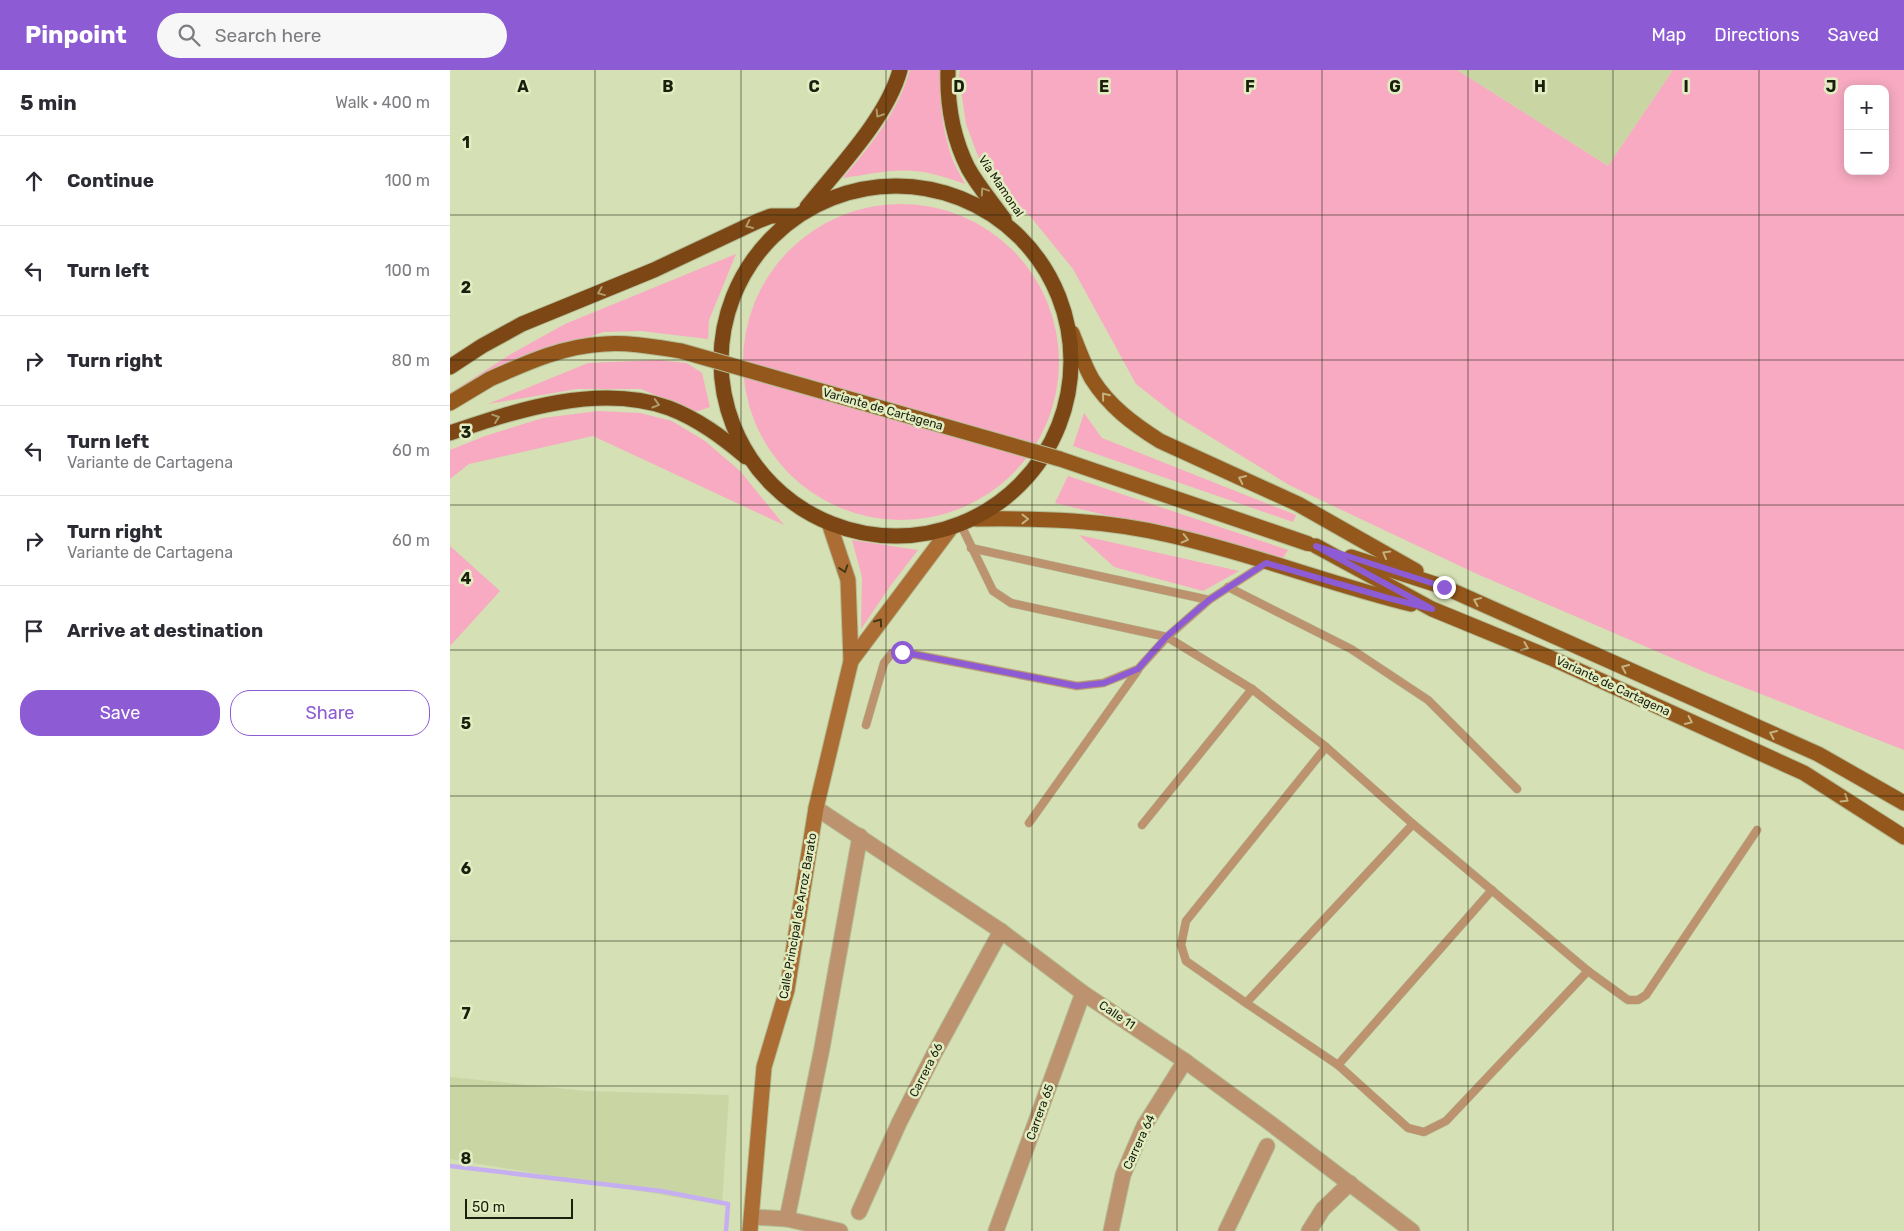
<!DOCTYPE html>
<html lang="en">
<head>
<meta charset="utf-8">
<style>
  :root { --surface:#fff; --page:#f7f7f7; --text:#2b2b33; --muted:#7c7c81; --line:#e1e1e2; --accent:#8d5bd4 }
  body { margin:0; font-family:Rubik,sans-serif; background:var(--page); color:var(--text) }
  .controls { position:absolute; right:15px; top:15px; display:grid; overflow:hidden; border-radius:10px; box-shadow:0 2px 12px #0003 }
  .controls button { width:45px; height:45px; display:grid; place-items:center; padding:0; border:0; border-bottom:1px solid var(--line); background:var(--surface); color:var(--text); font:25px sans-serif }
  .scale { position:absolute; left:15px; bottom:12px; width:108px; box-sizing:border-box; padding-left:5px; border:2px solid #1a1e0d; border-top:0; font-size:14px; line-height:18px; white-space:nowrap; color:#1a1e0d; -webkit-text-stroke:4px #e2eec1; paint-order:stroke }
  .stop { position:absolute; width:15px; height:15px; margin:-11px; border:4px solid #8d5bd4; border-radius:50%; background:#fff }
  .stop.end { background:#8d5bd4; border-color:#fff; box-shadow:0 1px 5px #0008 }
  .list { margin:0; padding:0; list-style:none }
  h2 { display:flex; justify-content:space-between; align-items:center; height:65px; margin:0; padding:0 20px; font-size:21px }
  h2 small { font-size:16px; font-weight:400; color:var(--muted) }
  .list li { display:grid; grid-template-columns:32px 1fr auto; gap:15px; align-items:center; box-sizing:border-box; height:90px; padding:0 20px; border-top:1px solid var(--line) }
  .list b { display:block; font-size:19px; white-space:nowrap }
  .list p { margin:0; font-size:16px; white-space:nowrap; color:var(--muted) }
  .list em { font-size:16px; font-style:normal; color:var(--muted) }
  .actions { display:flex; gap:10px; padding:15px 20px }
  .actions a { flex:1; padding:11px 0; border:1px solid var(--accent); border-radius:20px; text-align:center; font-size:18px; color:var(--accent) }
  .actions .main { background:var(--accent); color:#fff }
  .icon { flex:none; width:28px; height:28px; fill:none; stroke:currentColor; stroke-width:2; stroke-linecap:round; stroke-linejoin:round }
  .map { position:relative; flex:none; width:1454px; height:1161px; overflow:hidden }
  header { display:flex; align-items:center; gap:30px; box-sizing:border-box; height:70px; padding:0 25px; background:var(--accent); color:#fff }
  header strong { font-size:24px }
  nav { display:flex; gap:28px; margin-inline-start:auto; font-size:18px }
  .search { width:350px; height:45px; background:var(--page); display:flex; align-items:center; gap:12px; box-sizing:border-box; padding:0 18px; border-radius:28px; color:var(--muted); font-size:19px }
  main { display:flex }
  aside { flex:1; background:var(--surface) }
  .map>svg:first-child { display:block }
  .built { fill:#c9d6a4 }
  .green { fill:#f7aac1; fill-rule:evenodd }
  .lines { fill:none; stroke-linecap:round; stroke-linejoin:round }
  .stream { stroke:#c5aff1; stroke-width:4.5 }
  .lane-casing { stroke:#b3bd96; stroke-width:9 }
  .street-casing { stroke:#b3bd96; stroke-width:17 }
  .secondary-casing { stroke:#b3bd96; stroke-width:17 }
  .primary-casing { stroke:#b3bd96; stroke-width:17 }
  .highway-casing { stroke:#b3bd96; stroke-width:17 }
  .lane { stroke:#bd926f; stroke-width:8 }
  .street { stroke:#bd926f; stroke-width:15 }
  .secondary { stroke:#ac6d34; stroke-width:15 }
  .primary { stroke:#94571c; stroke-width:15 }
  .highway { stroke:#7c4714; stroke-width:15 }
  .primary-bridge-casing { stroke:#b3bd96; stroke-width:17; stroke-linecap:butt }
  .primary-bridge { stroke:#94571c; stroke-width:15 }
  .oneway { stroke:#af9a6a }
  .oneway2 { stroke:#c3b27f }
  .oneway3 { stroke:#463619 }
  .route { stroke:#8d5bd4; stroke-width:6 }
  .grid { fill:none; stroke:#1a1e0d; stroke-width:1; stroke-opacity:0.55 }
  .labels { text-anchor:middle; dominant-baseline:central; stroke-width:5; stroke-linejoin:round; paint-order:stroke }
  .street-label { font-size:12px; fill:#1a1e0d; stroke:#e2eec1 }
  .grid-label { font-size:16px; text-anchor:middle; font-weight:bold; fill:#1a1e0d; stroke:#e2eec1; stroke-width:5; stroke-linejoin:round; paint-order:stroke }
</style>
</head>
<body>
<header>
<strong>Pinpoint</strong>
<div class="search"><svg class="icon" aria-label="search" viewBox="0 0 24 24"><circle cx="10" cy="10" r="6"/><path d="M15 15l6 6"/></svg>Search here</div>
<nav><a>Map</a><a>Directions</a><a>Saved</a></nav>
</header>
<main>
<aside>
<h2>5 min<small>Walk · 400 m</small></h2>
<ul class="list">
<li><svg class="icon" aria-label="ahead" viewBox="0 0 24 24"><path d="M12 20V5M6 11l6-6 6 6"/></svg><div><b>Continue</b></div><em>100 m</em></li>
<li><svg class="icon" aria-label="left" viewBox="0 0 24 24"><path d="M17 20v-9H6M10 6l-5 5 5 5"/></svg><div><b>Turn left</b></div><em>100 m</em></li>
<li><svg class="icon" aria-label="right" viewBox="0 0 24 24"><path d="M7 20v-9h11M14 6l5 5-5 5"/></svg><div><b>Turn right</b></div><em>80 m</em></li>
<li><svg class="icon" aria-label="left" viewBox="0 0 24 24"><path d="M17 20v-9H6M10 6l-5 5 5 5"/></svg><div><b>Turn left</b><p>Variante de Cartagena</p></div><em>60 m</em></li>
<li><svg class="icon" aria-label="right" viewBox="0 0 24 24"><path d="M7 20v-9h11M14 6l5 5-5 5"/></svg><div><b>Turn right</b><p>Variante de Cartagena</p></div><em>60 m</em></li>
<li><svg class="icon" aria-label="arrive" viewBox="0 0 24 24"><path d="M6 21V4h12l-3 4 3 4H6"/></svg><div><b>Arrive at destination</b></div></li>
</ul>
<div class="actions"><a class="main">Save</a><a>Share</a></div>
</aside>
<div class="map">
<svg width="1454" height="1161" viewBox="0 0 1454 1161">
  <rect width="100%" height="100%" fill="#d5e0b4"/>
  <!-- built -->
  <g class="built">
    <polygon points="1007,0 1223,0 1158,96"/>
    <polygon points="0,1007 138,1021 279,1025 272,1135 0,1089"/>
  </g>
  <!-- green -->
  <g class="green">
    <path d="M 460,0 L 492,0 C 488,26 492,56 500,82 C 503,93 510,104 515,114 C 498,108 481,102 463,101 C 440,99 416,105 393,108 C 421,75 448,42 460,0 Z"/>
    <path d="M 510,0 L 1007,0 L 1158,96 L 1223,0 L 1454,0 L 1454,680 L 1257,603 L 1027,504 L 839,415 L 728,347 L 686,314 L 623,199 L 580,146 L 547,119 L 531,94 L 516,54 L 509,6 ZM 1398,19 L 1435,19 L 1435,101 L 1398,101 Z"/>
    <circle cx="451" cy="292" r="158"/>
    <polygon points="286,184 259,250 258,269 191,261 153,262 122,273 0,326 0,323 61,284 115,254"/>
    <polygon points="209,290 237,293 252,303 260,337 245,342 191,319 127,319 38,334 138,293"/>
    <polygon points="148,341 190,343 222,351 255,371 290,401 334,455 143,366 19,394 0,409 0,380 35,366 93,348"/>
    <polygon points="634,343 652,368 846,445 843,452 623,376"/>
    <polygon points="618,406 838,480 833,488 605,433"/>
    <polygon points="629,465 789,501 753,521 664,497"/>
    <polygon points="402,470 468,480 441,515 411,559 412,507"/>
    <polygon points="0,476 50,521 0,576"/>
  </g>
  <g class="lines">
    <!-- stream -->
    <polyline class="stream" points="0,1096 211,1121 278,1134 276,1161"/>
    <!-- lane casing -->
    <g class="lane-casing">
      <g id="lane">
        <polyline points="511,455 543,521 561,533 717,567 802,619 876,677 963,754 1138,901 1178,930 1188,930 1196,925 1307,760"/>
        <polyline points="521,478 759,530"/>
        <polyline points="778,517 901,579 978,630 1067,719"/>
        <polyline points="416,655 434,593 442,583 452,582 627,616 653,613 688,599 717,567 759,530 816,493"/>
        <polyline points="876,677 736,851 731,875 736,891 796,933 963,754"/>
        <polyline points="579,753 688,600"/>
        <polyline points="692,755 802,619"/>
        <polyline points="796,933 888,995 958,1058 974,1062 996,1051 1138,901"/>
        <polyline points="888,995 1042,820"/>
      </g>
    </g>
    <!-- street casing -->
    <g class="street-casing">
      <g id="street">
        <polyline points="366,738 551,861 633,923 735,991 824,1056 962,1161"/>
        <polyline points="409,1142 449,1053 484,984 551,861"/>
        <polyline points="302,1147 337,1149 390,1161"/>
        <polyline points="337,1149 372,978 410,766"/>
        <polyline points="546,1161 633,923"/>
        <polyline points="661,1161 673,1105 694,1056 735,991"/>
        <polyline points="776,1161 817,1076"/>
        <polyline points="859,1161 873,1139 900,1113"/>
      </g>
    </g>
    <!-- secondary casing -->
    <g class="secondary-casing">
      <g id="secondary">
        <polyline points="401,591 500,459"/>
        <polyline points="300,1161 314,997 337,920 366,738 401,591 398,510 379,453"/>
      </g>
    </g>
    <!-- primary casing -->
    <g class="primary-casing">
      <g id="primary">
        <path d="M 622,263 C 628,278 634,295 642,309 C 659,336 683,354 710,371 L 848,434 L 966,501"/>
        <polyline points="0,333 40,309"/>
        <path d="M 526,449 C 590,448 656,450 719,465 C 801,483 879,514 961,534"/>
        <polyline points="866,476 982,539 1101,588 1354,703 1454,767"/>
        <polyline points="901,487 994,517 1368,684 1454,733"/>
      </g>
    </g>
    <!-- highway casing -->
    <g class="highway-casing">
      <g id="highway">
        <path d="M 498,0 C 497,33 503,68 518,98 C 528,116 542,132 554,149"/>
        <circle cx="446" cy="291" r="175"/>
        <path d="M 357,137 C 388,98 437,48 450,0"/>
        <polyline points="0,297 32,276 72,254 204,200 308,151 321,146 346,146"/>
        <path d="M 0,363 C 67,340 149,313 219,338 C 248,349 272,367 296,387"/>
      </g>
    </g>
    <!-- lane -->
    <use href="#lane" class="lane"/>
    <!-- street -->
    <use href="#street" class="street"/>
    <!-- secondary -->
    <use href="#secondary" class="secondary"/>
    <!-- primary -->
    <use href="#primary" class="primary"/>
    <!-- highway -->
    <use href="#highway" class="highway"/>
    <!-- primary-bridge casing -->
    <g class="primary-bridge-casing">
      <path id="primary-bridge" d="M 40,309 C 76,293 113,276 154,274 C 179,272 205,277 231,281 L 610,389 L 859,474"/>
    </g>
    <!-- primary-bridge -->
    <use href="#primary-bridge" class="primary-bridge"/>
  </g>
  <!-- one-way arrows -->
  <defs><path id="oneway-chevron" d="M-2-3.5L2.5 0L-2 3.5" fill="none" stroke-width="1.6" stroke-linecap="round" stroke-linejoin="round" transform="scale(1.25)"/></defs>
  <g class="oneway">
    <use href="#oneway-chevron" transform="translate(429 44) rotate(122)"/>
    <use href="#oneway-chevron" transform="translate(534 121) rotate(-124)"/>
    <use href="#oneway-chevron" transform="translate(299 155) rotate(155)"/>
    <use href="#oneway-chevron" transform="translate(151 222) rotate(158)"/>
    <use href="#oneway-chevron" transform="translate(206 334) rotate(16)"/>
    <use href="#oneway-chevron" transform="translate(46 348) rotate(-19)"/>
  </g>
  <g class="oneway2">
    <use href="#oneway-chevron" transform="translate(655 326) rotate(-129)"/>
    <use href="#oneway-chevron" transform="translate(792 409) rotate(-155)"/>
    <use href="#oneway-chevron" transform="translate(575 449)"/>
    <use href="#oneway-chevron" transform="translate(735 469) rotate(14)"/>
    <use href="#oneway-chevron" transform="translate(936 484) rotate(-150)"/>
    <use href="#oneway-chevron" transform="translate(1027 531) rotate(-156)"/>
    <use href="#oneway-chevron" transform="translate(1075 577) rotate(22)"/>
    <use href="#oneway-chevron" transform="translate(1175 598) rotate(-156)"/>
    <use href="#oneway-chevron" transform="translate(1239 651) rotate(25)"/>
    <use href="#oneway-chevron" transform="translate(1323 664) rotate(-156)"/>
    <use href="#oneway-chevron" transform="translate(1395 729) rotate(32)"/>
  </g>
  <g class="oneway3">
    <use href="#oneway-chevron" transform="translate(394 499) rotate(72)"/>
    <use href="#oneway-chevron" transform="translate(429 552) rotate(-54)"/>
  </g>
  <g class="lines">
    <!-- route -->
    <polyline class="route" points="452,582 627,616 654,613 688,599 716,567 759,530 816,493 938,528 982,539 866,476 994,517"/>
  </g>
  <!-- grid -->
  <path class="grid" d="M 145,0 L 145,1161M 291,0 L 291,1161M 436,0 L 436,1161M 582,0 L 582,1161M 727,0 L 727,1161M 872,0 L 872,1161M 1018,0 L 1018,1161M 1163,0 L 1163,1161M 1309,0 L 1309,1161M 0,145 L 1454,145M 0,290 L 1454,290M 0,435 L 1454,435M 0,580 L 1454,580M 0,726 L 1454,726M 0,871 L 1454,871M 0,1016 L 1454,1016"/>
  <g class="labels">
    <!-- street labels -->
    <g class="street-label">
      <text transform="translate(551 116) rotate(56)">Vía Mamonal</text>
      <text transform="translate(433 339) rotate(16)">Variante de Cartagena</text>
      <text transform="translate(1163 616) rotate(25)">Variante de Cartagena</text>
      <text transform="translate(348 846) rotate(-80)">Calle Principal de Arroz Barato</text>
      <text transform="translate(667 945) rotate(34)">Calle 11</text>
      <text transform="translate(476 1000) rotate(-63)">Carrera 66</text>
      <text transform="translate(590 1042) rotate(-70)">Carrera 65</text>
      <text transform="translate(689 1072) rotate(-65)">Carrera 64</text>
    </g>
  </g>
  <g class="grid-label">
    <text x="73" y="22">A</text>
    <text x="218" y="22">B</text>
    <text x="364" y="22">C</text>
    <text x="509" y="22">D</text>
    <text x="654" y="22">E</text>
    <text x="800" y="22">F</text>
    <text x="945" y="22">G</text>
    <text x="1090" y="22">H</text>
    <text x="1236" y="22">I</text>
    <text x="1381" y="22">J</text>
    <text x="16" y="78">1</text>
    <text x="16" y="223">2</text>
    <text x="16" y="368">3</text>
    <text x="16" y="514">4</text>
    <text x="16" y="659">5</text>
    <text x="16" y="804">6</text>
    <text x="16" y="949">7</text>
    <text x="16" y="1094">8</text>
  </g>
</svg>
<div class="controls">
<button>+</button>
<button>−</button>
</div>
<div class="scale">50 m</div>
<div class="stop" style="left:452px;top:582px"></div>
<div class="stop end" style="left:994px;top:517px"></div>
</div>
</main>
</body>
</html>
